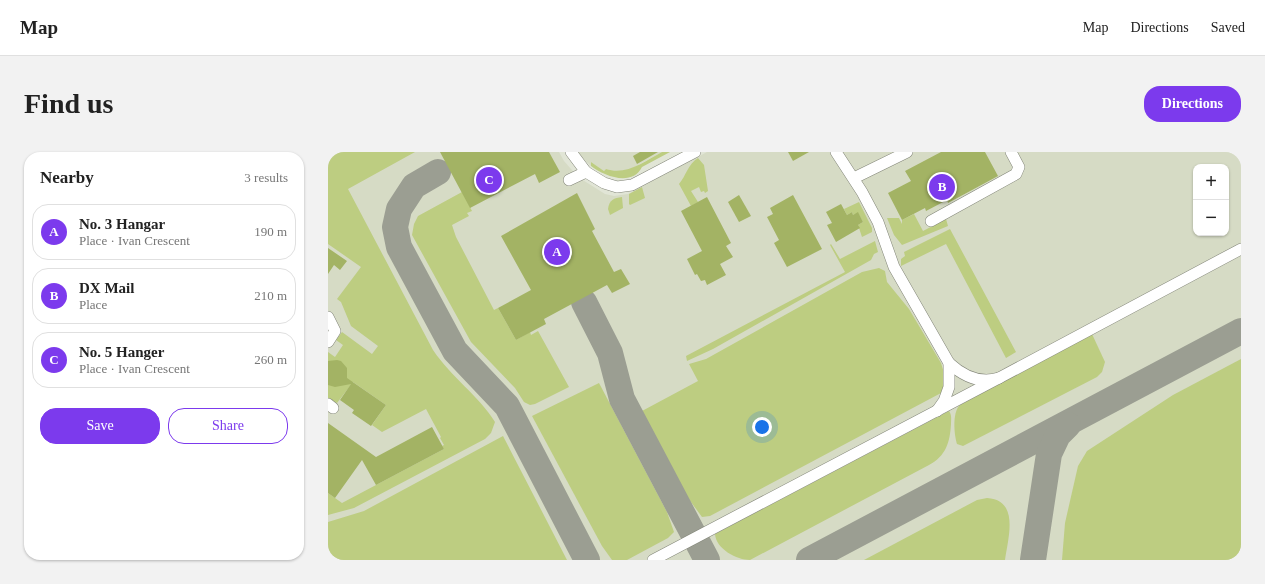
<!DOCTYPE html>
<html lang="en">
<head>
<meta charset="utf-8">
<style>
  :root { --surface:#fff; --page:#f2f2f2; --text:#222; --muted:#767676; --line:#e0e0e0; --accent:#7c3aed }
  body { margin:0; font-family:Georgia,serif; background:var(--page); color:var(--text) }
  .controls { position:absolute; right:12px; top:12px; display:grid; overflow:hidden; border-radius:8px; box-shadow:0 1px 3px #0004 }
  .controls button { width:36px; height:36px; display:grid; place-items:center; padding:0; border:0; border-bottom:1px solid var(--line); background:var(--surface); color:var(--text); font:20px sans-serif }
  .you { position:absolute; left:434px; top:275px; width:14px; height:14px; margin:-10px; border:3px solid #fff; border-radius:50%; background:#1a73e8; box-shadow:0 0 0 6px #1a73e833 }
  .badge { display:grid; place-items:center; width:26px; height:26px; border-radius:50%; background:var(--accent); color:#fff; font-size:13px; font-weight:700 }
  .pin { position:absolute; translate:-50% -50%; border:2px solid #fff; box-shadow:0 1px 4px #0006 }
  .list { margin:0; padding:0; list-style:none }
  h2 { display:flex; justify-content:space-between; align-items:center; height:52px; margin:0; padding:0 16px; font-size:17px }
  h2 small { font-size:13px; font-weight:400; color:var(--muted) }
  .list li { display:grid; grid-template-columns:26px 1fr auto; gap:12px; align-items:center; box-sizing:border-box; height:56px; margin:0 8px 8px; padding:0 8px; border:1px solid var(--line); border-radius:16px }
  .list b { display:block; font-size:15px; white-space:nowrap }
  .list p { margin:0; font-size:13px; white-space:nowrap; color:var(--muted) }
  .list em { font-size:13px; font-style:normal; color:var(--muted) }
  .actions { display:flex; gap:8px; padding:12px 16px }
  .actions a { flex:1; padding:9px 0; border:1px solid var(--accent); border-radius:16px; text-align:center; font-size:14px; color:var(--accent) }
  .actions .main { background:var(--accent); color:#fff }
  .map { position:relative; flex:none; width:913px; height:408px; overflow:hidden; border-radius:16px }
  header { display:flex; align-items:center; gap:24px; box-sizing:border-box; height:56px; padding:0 20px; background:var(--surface); border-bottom:1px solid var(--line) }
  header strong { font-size:19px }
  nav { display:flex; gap:22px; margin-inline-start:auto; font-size:14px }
  .intro { display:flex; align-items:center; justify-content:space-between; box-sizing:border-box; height:96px; padding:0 24px }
  h1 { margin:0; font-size:28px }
  .button { padding:10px 18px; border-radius:16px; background:var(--accent); color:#fff; font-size:14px; font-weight:700 }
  main { display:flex; gap:24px; padding:0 24px }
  aside { flex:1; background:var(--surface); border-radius:16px; box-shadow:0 1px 3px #0004 }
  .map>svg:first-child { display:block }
  .built { fill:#d6dbc5; fill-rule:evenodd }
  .green { fill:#bdcd81 }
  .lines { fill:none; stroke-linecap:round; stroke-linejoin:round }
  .taxiway { stroke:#9b9e92; stroke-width:26 }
  .building { fill:#a3b364 }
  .minor-casing { stroke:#828578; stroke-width:12 }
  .minor { stroke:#fff; stroke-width:11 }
</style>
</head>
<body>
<header>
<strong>Map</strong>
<nav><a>Map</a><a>Directions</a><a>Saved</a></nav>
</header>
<div class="intro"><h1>Find us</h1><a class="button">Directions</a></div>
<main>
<aside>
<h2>Nearby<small>3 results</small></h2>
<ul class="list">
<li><span class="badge">A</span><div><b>No. 3 Hangar</b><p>Place · Ivan Crescent</p></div><em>190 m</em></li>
<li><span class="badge">B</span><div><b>DX Mail</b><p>Place</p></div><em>210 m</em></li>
<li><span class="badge">C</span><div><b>No. 5 Hanger</b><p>Place · Ivan Crescent</p></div><em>260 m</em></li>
</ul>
<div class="actions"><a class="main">Save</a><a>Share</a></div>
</aside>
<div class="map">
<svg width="913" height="408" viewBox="0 0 913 408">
  <rect width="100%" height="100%" fill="#e1e5d6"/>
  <!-- built -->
  <g class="built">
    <path d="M 48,0 L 231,0 L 236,9 L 250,25 L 277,42 L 286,44 L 300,42 L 379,0 L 913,0 L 913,408 L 0,408 L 0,41 ZM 868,15 L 898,15 L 898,81 L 868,81 Z"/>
    <polygon points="248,0 334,0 301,18 286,20 278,17 276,19 263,10 263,14"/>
  </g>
  <!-- green -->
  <g class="green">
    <path d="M 0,0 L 87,0 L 20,37 L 105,198 C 124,226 150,243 167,270 L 163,281 L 157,287 L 26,356 L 0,363 L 0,341 L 14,351 L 116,297 L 114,294 L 116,293 L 112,286 L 113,285 L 98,257 L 54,280 L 44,273 L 58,253 L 25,230 L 9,251 L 0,247 L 0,200 L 7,205 L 15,193 L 8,188 L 14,180 L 44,202 L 50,194 L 23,174 L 13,150 L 9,147 L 33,115 L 0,92 Z"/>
    <path d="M 334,0 L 342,0 L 314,15 C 304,35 276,24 263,14 L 263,10 L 276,19 L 278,17 C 298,24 317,9 334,0 Z"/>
    <path d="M 370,6 L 376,13 L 380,39 L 377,41 L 376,39 L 373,40 L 371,35 L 363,39 L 370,50 L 363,54 L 351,32 C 358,24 360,12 370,6 Z"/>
    <polygon points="314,35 317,46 302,53 301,52 301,42"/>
    <polygon points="134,40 144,59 139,61 141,64 124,73 128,85 166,158 170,156 188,188 202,180 203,183 210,179 241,235 207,252 202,253 196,250 187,236 143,190 84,83 86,72 90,64"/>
    <path d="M 294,45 L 295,56 L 282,63 L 280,57 C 281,48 286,46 294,45 Z"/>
    <polygon points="531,50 544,76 544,80 534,85 530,73 535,70 530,61 525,63 524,60 519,63 516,57"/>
    <polygon points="586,62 595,79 618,67 620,74 574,93 566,83 559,66 571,66 574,72 574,68"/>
    <polygon points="622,77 688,200 678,206 618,92 573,114 573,107 577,104 576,100"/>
    <polygon points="547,89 550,100 546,102 543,108 385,197 359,209 358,204 517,120 502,93 503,92 512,107"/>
    <polygon points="551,116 557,119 559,130 581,157 613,211 617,224 616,232 613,241 382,364 374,365 360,346 314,259 370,229 361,212 378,207 534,120"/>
    <path d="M 764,182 L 777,210 L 774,220 L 769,225 L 635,294 L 629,292 C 626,283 624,260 632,253 Z"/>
    <polygon points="913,207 913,408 734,408 737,371 750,314 759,299 845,243"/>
    <polygon points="271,231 339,360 346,380 340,386 299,408 284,408 274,394 204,264"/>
    <path d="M 621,259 C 624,263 623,267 623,272 C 622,290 618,304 601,313 L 422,408 C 409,408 388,397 387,382 Z"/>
    <polygon points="175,284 239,408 0,408 0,370 36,359"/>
    <path d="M 659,346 C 692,348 680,386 677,408 L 536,408 L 649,348 Z"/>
  </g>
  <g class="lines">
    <!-- taxiway -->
    <g class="taxiway">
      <polyline points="110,20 86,34 71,57 67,75 71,95 127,199 179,254 259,408"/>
      <polyline points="256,150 282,201 294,247 379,408"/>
      <polyline points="481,408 913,179"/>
      <polyline points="705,408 721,302 730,283 740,273"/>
    </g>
  </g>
  <!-- building -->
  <g class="building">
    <polygon points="112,0 221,0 232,20 211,31 207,22 142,56"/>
    <polygon points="312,0 330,0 309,12 305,4"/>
    <polygon points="460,0 481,0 465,9"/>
    <polygon points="613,0 657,0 670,24 620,51 619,48 598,59 597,56 574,68 560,41 583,29 577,19"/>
    <polygon points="249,41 267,77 264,79 286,120 293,117 302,132 284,141 279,133 216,167 218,172 188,188 170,156 203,138 173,84"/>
    <polygon points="411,43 423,64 411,70 400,50"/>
    <polygon points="465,43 494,97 459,115 446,91 451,88 439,65 445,62 442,56"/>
    <polygon points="379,45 403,91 398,94 405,105 392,112 398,123 379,133 377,128 373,129 369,122 367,123 359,107 374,99 353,59"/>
    <polygon points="513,52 519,63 524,60 525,63 530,60 535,70 530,73 532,76 508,90 499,73 504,71 498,60"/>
    <polygon points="0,96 19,109 12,118 6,113 0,122"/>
    <polygon points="9,208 13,209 19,216 19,226 58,253 43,274 24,261 26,258 12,248 23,232 7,235 0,233 0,209"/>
    <polygon points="0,271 48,305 104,275 116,297 48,333 34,308 7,346 0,341"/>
  </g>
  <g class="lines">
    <!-- minor casing -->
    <g class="minor-casing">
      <g id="minor">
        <polyline points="243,0 258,20 276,31 289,35 304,33 367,0"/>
        <polyline points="508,0 534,40 550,70 566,115 621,211 621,235 616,249 609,259"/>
        <polyline points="526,26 579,0"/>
        <polyline points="241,28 258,20"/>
        <polyline points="603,69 688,22 691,15 683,0"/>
        <polyline points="0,165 7,179 0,190"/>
        <path d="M 621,211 C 635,224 652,232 671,226 L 913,97"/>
        <polyline points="0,252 5,256"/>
        <polyline points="325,408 671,226"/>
      </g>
    </g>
    <!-- minor -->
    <use href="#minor" class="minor"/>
  </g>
</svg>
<div class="controls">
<button>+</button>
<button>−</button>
</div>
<div class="you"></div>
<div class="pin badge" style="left:229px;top:100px">A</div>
<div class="pin badge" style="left:614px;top:35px">B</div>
<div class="pin badge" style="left:161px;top:28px">C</div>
</div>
</main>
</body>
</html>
